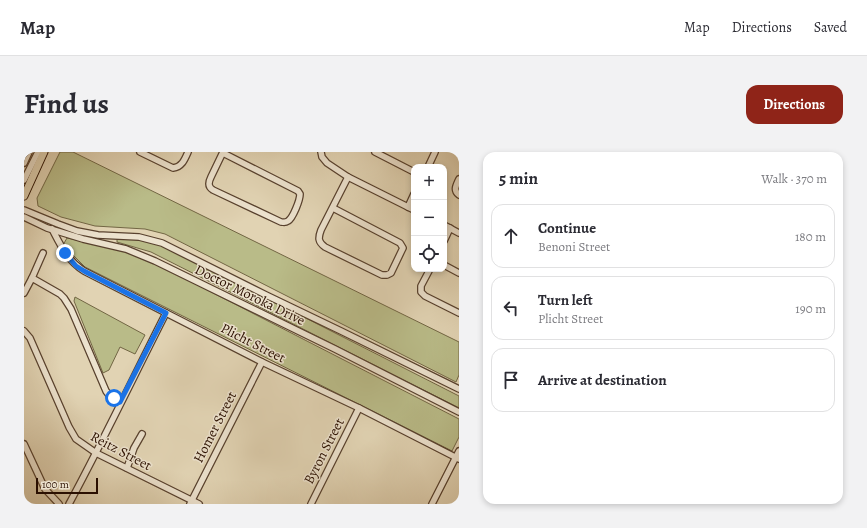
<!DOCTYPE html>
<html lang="en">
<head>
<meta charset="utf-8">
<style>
  :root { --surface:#fff; --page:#f2f2f3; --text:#2b2b33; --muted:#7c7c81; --line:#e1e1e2; --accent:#8f2418 }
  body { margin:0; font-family:Alegreya,serif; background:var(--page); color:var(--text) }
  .controls { position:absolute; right:12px; top:12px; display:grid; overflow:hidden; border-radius:8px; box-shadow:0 2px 6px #0003 }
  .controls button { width:36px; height:36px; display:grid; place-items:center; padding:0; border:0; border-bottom:1px solid var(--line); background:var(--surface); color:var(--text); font:20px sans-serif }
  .scale { position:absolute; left:12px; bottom:10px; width:62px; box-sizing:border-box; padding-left:4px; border:2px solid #2b1001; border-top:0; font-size:11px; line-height:14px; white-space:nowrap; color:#2b1001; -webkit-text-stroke:3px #ece2ce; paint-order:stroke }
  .stop { position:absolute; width:12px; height:12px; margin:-9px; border:3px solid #1a73e8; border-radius:50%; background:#fff }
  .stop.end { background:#1a73e8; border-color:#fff; box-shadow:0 1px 4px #0008 }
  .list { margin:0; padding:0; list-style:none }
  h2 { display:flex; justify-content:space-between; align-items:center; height:52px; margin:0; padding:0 16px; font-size:17px }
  h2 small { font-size:13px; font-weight:400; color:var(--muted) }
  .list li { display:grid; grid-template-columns:26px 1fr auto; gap:12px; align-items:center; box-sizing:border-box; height:64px; margin:0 8px 8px; padding:0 8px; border:1px solid var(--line); border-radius:12px }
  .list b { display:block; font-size:15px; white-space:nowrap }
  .list p { margin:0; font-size:13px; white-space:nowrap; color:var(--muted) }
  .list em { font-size:13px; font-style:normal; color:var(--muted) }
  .icon { flex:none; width:22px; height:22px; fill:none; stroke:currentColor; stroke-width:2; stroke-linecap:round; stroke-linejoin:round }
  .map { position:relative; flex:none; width:435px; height:352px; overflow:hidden; border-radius:12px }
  header { display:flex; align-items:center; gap:24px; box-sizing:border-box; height:56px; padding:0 20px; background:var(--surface); border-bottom:1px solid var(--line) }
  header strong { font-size:19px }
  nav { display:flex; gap:22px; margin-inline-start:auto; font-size:14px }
  .intro { display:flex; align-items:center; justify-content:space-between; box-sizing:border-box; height:96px; padding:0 24px }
  h1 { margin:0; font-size:28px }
  .button { padding:10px 18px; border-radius:12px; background:var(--accent); color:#fff; font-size:14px; font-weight:700 }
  main { display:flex; gap:24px; padding:0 24px }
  aside { flex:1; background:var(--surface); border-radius:12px; box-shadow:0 2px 6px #0003 }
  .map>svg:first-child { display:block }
  .green { fill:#b9bb88; stroke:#726644 }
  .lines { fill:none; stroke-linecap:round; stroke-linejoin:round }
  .minor-casing { stroke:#58412e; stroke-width:8 }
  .major-casing { stroke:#2b1001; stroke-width:9 }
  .minor { stroke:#ece2ce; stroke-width:5.5 }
  .major { stroke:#e1d3b3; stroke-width:7 }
  .route { stroke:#1a73e8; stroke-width:5 }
  .labels { text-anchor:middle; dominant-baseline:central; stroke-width:3; stroke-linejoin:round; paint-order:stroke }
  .street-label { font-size:14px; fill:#2b1001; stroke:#ece2ce }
</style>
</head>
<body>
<header>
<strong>Map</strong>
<nav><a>Map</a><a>Directions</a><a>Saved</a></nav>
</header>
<div class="intro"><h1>Find us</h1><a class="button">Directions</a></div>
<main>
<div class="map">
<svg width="435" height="352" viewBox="0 0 435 352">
  <rect width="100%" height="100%" fill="#e1d3b3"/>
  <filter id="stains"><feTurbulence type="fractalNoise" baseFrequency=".005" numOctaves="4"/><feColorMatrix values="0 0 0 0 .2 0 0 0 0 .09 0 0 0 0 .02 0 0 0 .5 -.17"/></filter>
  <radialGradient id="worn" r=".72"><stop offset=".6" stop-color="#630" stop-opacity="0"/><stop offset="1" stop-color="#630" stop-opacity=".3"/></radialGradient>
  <!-- green -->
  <g class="green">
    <polygon points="36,0 49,0 435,190 435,223 432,230 141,82 121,77 71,74 37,65 14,54 13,46"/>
    <polygon points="43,86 89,96 121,106 435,267 435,285 428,299 61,115 39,93"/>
    <polygon points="93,86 117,88 136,92 435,244 435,256 127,100 93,90"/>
    <polygon points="51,145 121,183 111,202 96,195 85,218 79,221 50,149"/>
  </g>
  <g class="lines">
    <!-- minor casing -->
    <g class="minor-casing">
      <g id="minor">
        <path d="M 116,0 L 149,16 C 158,15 161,7 164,0"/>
        <polyline points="297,0 298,5 303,11 324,25 390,58"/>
        <polyline points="351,0 390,20"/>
        <path d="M 199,1 L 274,39 L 276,42 C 276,48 269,66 264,69 C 261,71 260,70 257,70 L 189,38 C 184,35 184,31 187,25 L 199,0"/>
        <polyline points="0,11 5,0"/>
        <polyline points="404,15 411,0"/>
        <path d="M 435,27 C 432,34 429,38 435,43"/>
        <polyline points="0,28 14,0"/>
        <polyline points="384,55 390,42"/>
        <path d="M 309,56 L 376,91 L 379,96 L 378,98 L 367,121 L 363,123 L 358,123 L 301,95 C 294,90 294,86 297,78 L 324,25"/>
        <polyline points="0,58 34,72 53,79 74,83 115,85 138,91 242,143 317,179 435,237"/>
        <polyline points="0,65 23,76 59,87 102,97 131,109 311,197 435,260"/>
        <polyline points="420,73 435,81"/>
        <path d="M 28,77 C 37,94 43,108 60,119 L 238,210 L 335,256 L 435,307"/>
        <polyline points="420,89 426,76"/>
        <polyline points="420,113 435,121"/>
        <polyline points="406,117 397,134 397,140 401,144 435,161"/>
        <polyline points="8,126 36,142 40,146 47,157 82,239 85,243 96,250"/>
        <polyline points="0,141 8,126 19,101"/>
        <polyline points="0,179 6,186 45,275 52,287 72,301 175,352"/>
        <polyline points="0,292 21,337 35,352"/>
        <polyline points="103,316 110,296 118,282"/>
        <path d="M 45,352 C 79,289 110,224 142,161"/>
        <polyline points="166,352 238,210"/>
        <polyline points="287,352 335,256"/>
        <polyline points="408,352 435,299"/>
      </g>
    </g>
    <!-- major casing -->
    <g class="major-casing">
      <g id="major">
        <polyline points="0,1 0,0"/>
        <polyline points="0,44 20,0"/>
      </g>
    </g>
    <!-- minor -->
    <use href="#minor" class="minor"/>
    <!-- major -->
    <use href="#major" class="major"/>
  </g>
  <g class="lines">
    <!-- route -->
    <polyline class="route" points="41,101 52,114 60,119 142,161 96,250 90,246"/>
  </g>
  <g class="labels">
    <!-- street labels -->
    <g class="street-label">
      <text transform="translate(226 143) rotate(26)">Doctor Moroka Drive</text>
      <text transform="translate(229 191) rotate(27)">Plicht Street</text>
      <text transform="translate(191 275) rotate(-63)">Homer Street</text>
      <text transform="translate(97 299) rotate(28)">Reitz Street</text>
      <text transform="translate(300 299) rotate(-63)">Byron Street</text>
    </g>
  </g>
  <rect width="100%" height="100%" filter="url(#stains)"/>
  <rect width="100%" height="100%" fill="url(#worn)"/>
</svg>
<div class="controls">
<button>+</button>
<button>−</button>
<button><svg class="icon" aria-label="locate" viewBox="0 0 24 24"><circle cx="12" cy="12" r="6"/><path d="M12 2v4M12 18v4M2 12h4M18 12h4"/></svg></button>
</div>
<div class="scale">100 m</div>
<div class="stop" style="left:90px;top:246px"></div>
<div class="stop end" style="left:41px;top:101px"></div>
</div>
<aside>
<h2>5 min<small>Walk · 370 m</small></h2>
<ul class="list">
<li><svg class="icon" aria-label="ahead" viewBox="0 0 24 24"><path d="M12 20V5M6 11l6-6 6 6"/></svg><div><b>Continue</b><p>Benoni Street</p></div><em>180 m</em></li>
<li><svg class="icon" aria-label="left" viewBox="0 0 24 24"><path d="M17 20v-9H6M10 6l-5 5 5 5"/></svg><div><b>Turn left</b><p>Plicht Street</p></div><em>190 m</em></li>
<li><svg class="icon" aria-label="arrive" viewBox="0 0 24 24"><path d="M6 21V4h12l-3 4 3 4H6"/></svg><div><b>Arrive at destination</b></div></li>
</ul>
</aside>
</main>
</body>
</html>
